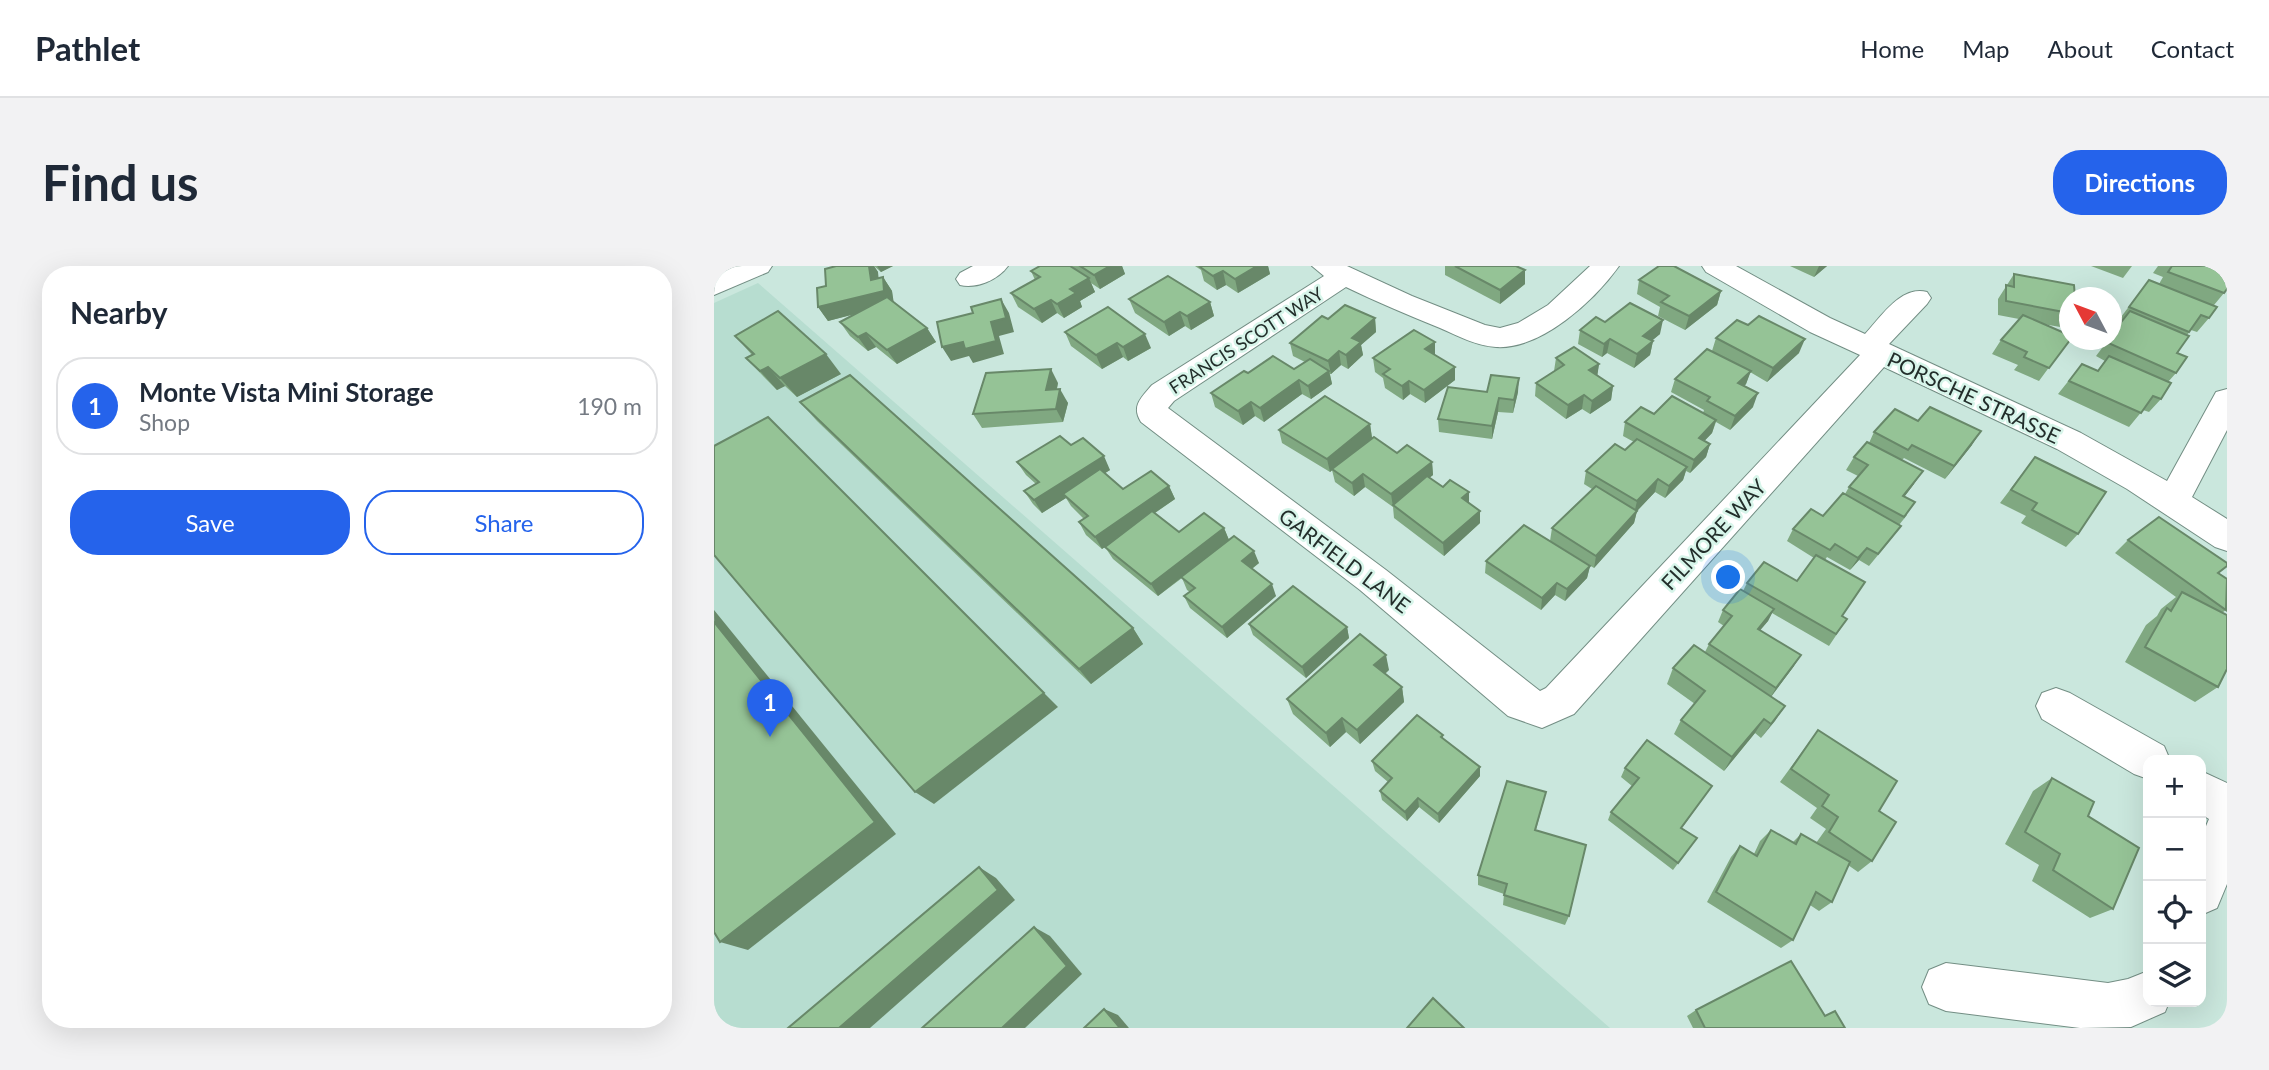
<!DOCTYPE html>
<html lang="en">
<head>
<meta charset="utf-8">
<style>
  :root { --surface:#fff; --page:#f2f2f3; --text:#1f2937; --muted:#747a83; --line:#e0e1e3; --accent:#2563eb }
  body { margin:0; font-family:Lato,sans-serif; background:var(--page); color:var(--text) }
  .controls { position:absolute; right:21px; bottom:21px; display:grid; overflow:hidden; border-radius:14px; box-shadow:0 7px 28px #0002 }
  .controls button { width:63px; height:63px; display:grid; place-items:center; padding:0; border:0; border-bottom:2px solid var(--line); background:var(--surface); color:var(--text); font:35px sans-serif }
  .compass { position:absolute; left:1345px; top:21px; width:63px; height:63px; border-radius:50%; background:var(--surface); box-shadow:0 7px 28px #0002; rotate:311deg }
  .you { position:absolute; left:1015px; top:312px; width:24px; height:24px; margin:-18px; border:5px solid #fff; border-radius:50%; background:#1a73e8; box-shadow:0 0 0 10px #1a73e833 }
  .badge { display:grid; place-items:center; width:46px; height:46px; border-radius:50%; background:var(--accent); color:#fff; font-size:23px; font-weight:700 }
  .pin { position:absolute; translate:-50% -58px; filter:drop-shadow(0 2px 4px #0008) }
  .pin::after { content:''; position:absolute; top:37px; width:24px; height:21px; background:inherit; clip-path:polygon(0 0,100% 0,50% 100%) }
  .list { margin:0; padding:0; list-style:none }
  h2 { display:flex; justify-content:space-between; align-items:center; height:91px; margin:0; padding:0 28px; font-size:30px }
  h2 small { font-size:23px; font-weight:400; color:var(--muted) }
  .list li { display:grid; grid-template-columns:46px 1fr auto; gap:21px; align-items:center; box-sizing:border-box; height:98px; margin:0 14px 14px; padding:0 14px; border:2px solid var(--line); border-radius:28px }
  .list b { display:block; font-size:26px; white-space:nowrap }
  .list p { margin:0; font-size:23px; white-space:nowrap; color:var(--muted) }
  .list em { font-size:23px; font-style:normal; color:var(--muted) }
  .actions { display:flex; gap:14px; padding:21px 28px }
  .actions a { flex:1; padding:16px 0; border:2px solid var(--accent); border-radius:28px; text-align:center; font-size:24px; color:var(--accent) }
  .actions .main { background:var(--accent); color:#fff }
  .icon { flex:none; width:38px; height:38px; fill:none; stroke:currentColor; stroke-width:2; stroke-linecap:round; stroke-linejoin:round }
  .map { position:relative; flex:none; width:1513px; height:762px; overflow:hidden; border-radius:28px }
  header { display:flex; align-items:center; gap:42px; box-sizing:border-box; height:98px; padding:0 35px; background:var(--surface); border-bottom:2px solid var(--line) }
  header strong { font-size:33px }
  nav { display:flex; gap:38px; margin-inline-start:auto; font-size:24px }
  .intro { display:flex; align-items:center; justify-content:space-between; box-sizing:border-box; height:168px; padding:0 42px }
  h1 { margin:0; font-size:49px }
  .button { padding:18px 32px; border-radius:28px; background:var(--accent); color:#fff; font-size:24px; font-weight:700 }
  main { display:flex; gap:42px; padding:0 42px }
  aside { flex:1; background:var(--surface); border-radius:28px; box-shadow:0 7px 28px #0002 }
  .map>svg:first-child { display:block }
  .built { fill:#b7ddd0 }
  .lines { fill:none; stroke-linecap:round; stroke-linejoin:round }
  .minor-casing { stroke:#738e84; stroke-width:2 }
  .major-casing { stroke:#738e84; stroke-width:2 }
  .minor { fill:#fff; fill-rule:evenodd }
  .major { fill:#fff; fill-rule:evenodd }
  .wall { fill:#80a881 }
  .shaded-wall { fill:#688869 }
  .building { fill:#95c396; stroke:#688869; stroke-width:2 }
  .labels { text-anchor:middle; dominant-baseline:central; stroke-width:5; stroke-linejoin:round; paint-order:stroke }
  .far-street-label { font-size:18px; fill:#232e2b; stroke:#d7f5ea }
  .street-label { font-size:21px; fill:#232e2b; stroke:#d7f5ea }
</style>
</head>
<body>
<header>
<strong>Pathlet</strong>
<nav><a>Home</a><a>Map</a><a>About</a><a>Contact</a></nav>
</header>
<div class="intro"><h1>Find us</h1><a class="button">Directions</a></div>
<main>
<aside>
<h2>Nearby<small></small></h2>
<ul class="list">
<li><span class="badge">1</span><div><b>Monte Vista Mini Storage</b><p>Shop</p></div><em>190 m</em></li>
</ul>
<div class="actions"><a class="main">Save</a><a>Share</a></div>
</aside>
<div class="map">
<svg width="1513" height="762" viewBox="0 0 1513 762">
  <rect width="100%" height="100%" fill="#cae7dd"/>
  <!-- built -->
  <polygon class="built" points="44,17 896,762 0,762 0,37"/>
  <g class="lines">
    <!-- minor casing -->
    <g class="minor-casing">
      <g id="minor">
        <path d="M 259,0 L 294,0 C 284,14 262,23 246,19 L 242,13 L 246,7 Z"/>
        <path d="M 598,0 L 633,0 L 698,30 L 771,59 L 786,62 L 804,57 L 834,39 L 876,0 L 905,0 C 881,34 827,84 782,81 C 763,80 744,70 726,62 C 694,49 663,36 632,21 L 460,135 L 454,142 L 672,304 L 826,425 L 832,422 L 1146,89 L 1096,66 L 992,6 L 988,0 L 1022,0 L 1116,52 L 1151,68 C 1167,51 1187,19 1213,26 L 1217,32 L 1213,38 L 1175,78 L 1367,167 L 1453,215 L 1502,126 L 1513,123 L 1513,164 L 1478,231 L 1513,253 L 1513,285 L 1501,281 L 1413,223 L 1343,183 L 1170,101 L 860,448 L 828,462 L 794,450 L 646,324 L 427,156 C 417,140 427,132 438,119 L 610,10 Z"/>
        <polygon points="1342,422 1356,427 1450,480 1456,494 1434,494 1434,513 1420,508 1328,453 1322,440 1328,427"/>
        <polygon points="1487,505 1513,517 1513,618 1503,642 1487,649 1487,572 1495,553 1487,548"/>
        <polygon points="1232,697 1394,717 1414,713 1434,705 1434,736 1455,736 1451,746 1417,761 1366,762 1232,745 1215,738 1208,721 1215,704"/>
      </g>
    </g>
    <!-- major casing -->
    <g class="major-casing">
      <polygon id="major" points="21,0 58,0 54,6 0,29 0,9"/>
    </g>
    <!-- minor -->
    <use href="#minor" class="minor"/>
    <!-- major -->
    <use href="#major" class="major"/>
  </g>
  <!-- wall -->
  <g class="wall">
    <polygon points="122,0 179,0 167,6 160,0 164,6 164,12 169,11 178,25 179,37 213,62 222,76 183,98 162,81 154,85 136,70 126,56 140,48 114,55 104,41 112,20"/>
    <polygon points="326,0 408,0 411,8 386,23 377,17 381,26 366,35 368,41 350,52 343,47 328,57 304,41 297,27 321,14 317,5"/>
    <polygon points="481,0 554,0 556,8 524,27 512,19 503,24 490,15 487,4"/>
    <polygon points="731,0 802,0 811,18 786,38 731,9"/>
    <polygon points="1076,0 1113,0 1100,11"/>
    <polygon points="1377,0 1418,0 1409,12"/>
    <polygon points="1444,0 1513,0 1510,27 1500,39 1495,52 1483,66 1477,64 1473,69 1463,87 1462,107 1454,116 1447,133 1435,146 1429,144 1415,161 1344,128 1368,98 1383,105 1391,95 1382,90 1407,57 1404,55 1435,14 1445,18 1449,11 1439,7"/>
    <polygon points="1300,8 1355,32 1355,58 1352,62 1329,58 1355,74 1325,115 1300,104 1304,99 1278,88 1287,74 1305,53 1284,49 1284,33"/>
    <polygon points="925,14 1007,25 1003,39 971,64 944,50 946,41 923,28"/>
    <polygon points="415,33 496,36 500,50 477,64 471,60 455,70 421,47"/>
    <polygon points="661,52 662,66 647,79 649,89 634,103 627,99 617,108 616,108 618,118 597,133 588,128 550,156 541,150 529,159 501,141 497,127 534,107 580,103 591,96 579,90 576,77 614,53"/>
    <polygon points="891,56 946,68 938,74 939,75 936,89 920,102 893,87 888,91 864,78 866,64"/>
    <polygon points="351,66 437,82 414,95 409,91 388,103 357,80"/>
    <polygon points="21,70 127,108 83,131 71,120 63,124 50,111 32,92 38,89"/>
    <polygon points="1002,72 1085,87 1053,116 1036,106 1032,118 1030,120 1039,141 1016,164 1002,156 998,167 990,175 996,178 992,191 976,207 972,205 969,214 951,232 941,226 923,245 920,257 880,302 836,275 838,262 878,223 870,218 872,205 911,184 920,176 909,170 911,156 940,148 989,147 990,144 957,126 961,113 998,85"/>
    <polygon points="721,76 721,89 741,101 741,114 711,137 696,128 689,134 671,122 669,112 661,106 659,92"/>
    <polygon points="842,92 885,98 883,109 899,120 897,134 876,148 868,143 852,153 821,130 822,117 840,105"/>
    <polygon points="344,117 343,123 354,137 349,156 268,162 259,148"/>
    <polygon points="773,126 804,126 799,147 784,146 778,173 725,166 724,153"/>
    <polygon points="86,136 419,362 429,378 377,418 103,155"/>
    <polygon points="1204,155 1258,179 1231,213 1190,192 1188,194 1200,218 1190,231 1193,249 1185,259 1178,272 1155,300 1145,294 1136,304 1113,291 1111,294 1128,350 1133,353 1115,380 1058,347 1054,355 1046,364 1080,400 1057,431 1071,440 1047,472 1041,467 1010,505 960,468 967,454 981,438 953,418 959,402 991,386 995,378 1010,360 1004,356 1009,344 1029,325 1033,317 1083,315 1100,292 1073,275 1079,263 1109,250 1131,228 1135,221 1144,210 1132,204 1140,191 1155,177 1160,166"/>
    <polygon points="656,158 658,172 631,194 683,187 718,196 719,209 715,212 729,221 755,226 755,237 766,257 730,290 680,252 679,241 651,221 640,230 621,216 618,204 616,206 568,177 565,164"/>
    <polygon points="357,179 396,204 391,207 409,223 455,220 461,233 441,247 465,266 510,262 515,274 545,297 538,303 562,330 513,372 476,342 470,330 476,326 473,324 468,312 444,330 399,293 391,281 388,283 372,269 365,256 370,253 357,240 352,232 328,247 319,238 310,225 322,218 312,209 303,196"/>
    <polygon points="1321,191 1364,268 1352,281 1307,257 1312,250 1286,237"/>
    <polygon points="1414,274 1504,307 1513,343 1508,347 1504,421 1481,436 1411,396 1432,359 1443,350 1447,343 1462,331 1401,287"/>
    <polygon points="772,295 876,300 873,312 851,335 841,329 827,344 771,307"/>
    <polygon points="535,358 633,361 635,372 592,412 539,369"/>
    <polygon points="675,404 671,408 688,421 690,436 646,478 632,466 616,481 579,448 573,433"/>
    <polygon points="1104,464 1165,545 1158,595 1144,606 1134,599 1118,636 1105,645 1096,639 1079,674 1067,682 993,636 1017,591 1026,580 1040,588 1046,575 1057,564 1079,576 1087,568 1102,577 1112,563 1096,552 1103,542 1066,516"/>
    <polygon points="729,469 729,473 766,510 725,557 705,541 693,555 668,534 666,525 674,516 661,505 658,495"/>
    <polygon points="911,502 998,520 968,562 983,572 959,604 894,554 897,546 918,520 907,511"/>
    <polygon points="1338,512 1399,643 1376,652 1318,615 1325,599 1291,578 1319,525"/>
    <polygon points="832,526 822,564 855,650 851,659 789,639 790,628 764,619 764,609"/>
    <polygon points="982,744 1110,750 1121,745 1131,762 979,762 973,750"/>
  </g>
  <!-- shaded-wall -->
  <g class="shaded-wall">
    <polygon points="155,0 160,0 164,6 166,26 169,11 178,25 180,38 114,55 104,41 157,14"/>
    <polygon points="163,0 179,0 167,6"/>
    <polygon points="396,0 408,0 411,8 386,23 380,9"/>
    <polygon points="543,0 554,0 556,8 524,27 521,13"/>
    <polygon points="1105,0 1113,0 1100,11"/>
    <polygon points="811,4 811,18 786,38 786,24"/>
    <polygon points="509,5 512,19 503,24 499,10"/>
    <polygon points="375,12 381,26 366,35 368,41 350,52 343,38 356,23"/>
    <polygon points="1007,25 1003,39 971,64 975,50"/>
    <polygon points="287,33 295,47 300,66 285,70 290,88 259,97 255,90 237,95 228,81 277,56"/>
    <polygon points="337,34 343,47 328,57 320,43"/>
    <polygon points="496,36 500,50 477,64 473,50"/>
    <polygon points="466,46 471,60 455,70 450,56"/>
    <polygon points="661,52 662,66 647,79 649,89 634,103 632,89 638,72"/>
    <polygon points="949,54 946,68 927,84 929,70"/>
    <polygon points="213,62 222,76 183,98 173,84"/>
    <polygon points="152,67 162,81 154,85 144,71"/>
    <polygon points="431,68 437,82 414,95 409,81"/>
    <polygon points="896,73 893,87 888,91 890,78"/>
    <polygon points="1091,73 1085,87 1053,116 1059,102"/>
    <polygon points="939,75 936,89 920,102 923,88"/>
    <polygon points="721,76 721,90 711,83"/>
    <polygon points="403,77 409,91 388,103 382,89"/>
    <polygon points="625,85 627,99 617,108 614,95"/>
    <polygon points="112,88 127,108 83,131 66,112"/>
    <polygon points="885,98 883,112 875,104"/>
    <polygon points="54,101 71,120 63,124 46,105"/>
    <polygon points="741,101 741,114 711,137 710,124"/>
    <polygon points="337,103 344,117 339,138 332,124"/>
    <polygon points="615,105 618,118 597,133 594,120"/>
    <polygon points="1037,105 1032,118 1020,131 1024,117"/>
    <polygon points="805,112 804,126 799,147 800,134"/>
    <polygon points="585,114 588,128 550,156 546,142"/>
    <polygon points="695,115 696,128 689,134 688,120"/>
    <polygon points="899,120 897,134 876,148 878,135"/>
    <polygon points="346,123 354,137 349,156 342,143"/>
    <polygon points="1044,127 1039,141 1016,164 1021,150"/>
    <polygon points="870,129 868,143 852,153 854,139"/>
    <polygon points="785,132 784,146 778,173 778,160"/>
    <polygon points="537,136 541,150 529,159 524,145"/>
    <polygon points="1002,154 998,167 981,185 985,172"/>
    <polygon points="656,158 658,172 616,206 613,193"/>
    <polygon points="1267,165 1258,179 1231,213 1240,200"/>
    <polygon points="996,178 992,191 976,207 980,194"/>
    <polygon points="390,190 396,204 353,231 349,228 352,232 328,247 320,234"/>
    <polygon points="718,196 719,209 680,240 679,239 679,241 677,228"/>
    <polygon points="973,201 969,214 951,232 955,220"/>
    <polygon points="1209,205 1200,218 1181,243 1189,230"/>
    <polygon points="649,208 651,221 640,230 638,217"/>
    <polygon points="944,213 941,226 923,245 920,257 880,302 882,290 920,248 923,235"/>
    <polygon points="455,220 461,233 388,283 381,271"/>
    <polygon points="755,226 755,239 748,232"/>
    <polygon points="766,245 766,257 730,290 729,277"/>
    <polygon points="510,262 515,274 444,330 437,318"/>
    <polygon points="1153,282 1145,294 1136,304 1144,292"/>
    <polygon points="540,285 545,297 532,307 528,295"/>
    <polygon points="876,300 873,312 851,335 853,323"/>
    <polygon points="843,317 841,329 827,344 828,332"/>
    <polygon points="558,318 562,330 513,372 508,361"/>
    <polygon points="1060,343 1054,355 1038,374 1044,363"/>
    <polygon points="0,344 182,568 34,684 6,676"/>
    <polygon points="633,361 635,372 592,412 588,401"/>
    <polygon points="419,362 429,378 377,418 365,403"/>
    <polygon points="672,389 675,404 663,414 660,399"/>
    <polygon points="1087,389 1080,400 1056,432 1062,422"/>
    <polygon points="688,421 690,436 646,478 643,464"/>
    <polygon points="330,427 344,441 220,538 201,526"/>
    <polygon points="1071,440 1061,455 1047,472 1057,458"/>
    <polygon points="628,452 632,466 616,481 612,467"/>
    <polygon points="1050,453 1041,467 1010,505 1018,491"/>
    <polygon points="766,501 766,510 725,557 724,548"/>
    <polygon points="704,532 705,541 693,555 691,546"/>
    <polygon points="265,601 282,612 301,634 156,762 125,762"/>
    <polygon points="320,661 336,670 368,708 311,762 288,762"/>
    <polygon points="390,743 404,749 415,762 406,762"/>
  </g>
  <!-- building -->
  <g class="building">
    <polygon points="122,0 155,0 157,14 169,11 170,25 104,41 103,22 112,20 111,3"/>
    <polygon points="326,0 356,0 375,12 356,23 362,27 343,38 337,34 320,43 297,27 326,11 317,5"/>
    <polygon points="366,0 396,0 380,9"/>
    <polygon points="488,0 543,0 521,13 509,5 499,10 486,1"/>
    <polygon points="741,0 802,0 811,4 786,24"/>
    <polygon points="945,0 960,0 1007,25 975,50 947,36 955,30 925,14"/>
    <polygon points="1458,0 1513,0 1513,9 1511,12 1513,12 1513,23 1510,27 1454,6"/>
    <polygon points="1300,8 1360,19 1361,32 1355,32 1355,47 1292,35 1292,19 1300,21"/>
    <polygon points="454,10 496,36 473,50 466,46 450,56 415,33"/>
    <polygon points="1435,14 1503,41 1495,52 1487,49 1475,66 1415,41"/>
    <polygon points="173,31 213,62 173,84 152,67 144,71 126,56"/>
    <polygon points="287,33 292,52 277,56 282,75 251,83 249,76 228,81 223,56 259,47 257,41"/>
    <polygon points="916,37 949,54 929,70 939,75 923,88 896,73 890,78 866,64 882,51 891,56"/>
    <polygon points="631,39 661,52 638,72 647,76 632,89 625,85 614,95 576,77 608,50 614,53"/>
    <polygon points="394,41 431,68 409,81 403,77 382,89 351,66"/>
    <polygon points="64,45 112,88 66,112 54,101 46,105 32,92 40,88 21,70"/>
    <polygon points="1416,45 1475,70 1463,87 1473,91 1462,107 1392,76 1394,74 1397,74 1397,69"/>
    <polygon points="1309,49 1355,69 1355,74 1356,74 1335,102 1310,91 1313,86 1287,74"/>
    <polygon points="1045,50 1091,73 1059,102 1002,72 1023,54 1034,59"/>
    <polygon points="700,64 721,76 711,83 741,101 710,124 695,115 688,120 669,108 676,103 659,92"/>
    <polygon points="860,81 885,98 875,104 899,120 878,135 870,129 854,139 822,117 850,99 842,92"/>
    <polygon points="993,83 1037,105 1024,117 1044,127 1021,150 993,135 996,131 961,113"/>
    <polygon points="559,90 580,103 596,93 615,105 594,120 585,114 546,142 537,136 524,145 497,127 530,105 534,107"/>
    <polygon points="1395,90 1457,117 1447,133 1439,130 1427,147 1355,115 1368,98 1384,105"/>
    <polygon points="337,103 332,124 346,123 342,143 259,148 272,107"/>
    <polygon points="136,109 419,362 365,403 86,136"/>
    <polygon points="777,109 805,112 800,134 785,132 778,160 724,153 734,121 773,126"/>
    <polygon points="611,130 656,158 613,193 565,164"/>
    <polygon points="958,130 1002,154 985,172 996,178 980,194 911,156 927,141 940,148"/>
    <polygon points="1216,141 1267,165 1240,200 1198,179 1194,184 1160,166 1181,143 1204,155"/>
    <polygon points="54,151 330,427 201,526 0,289 0,180"/>
    <polygon points="346,170 357,179 369,172 390,190 320,234 310,225 325,216 303,196"/>
    <polygon points="660,171 683,187 693,179 718,196 677,228 649,208 638,217 618,203"/>
    <polygon points="923,173 973,201 955,220 944,213 923,235 872,205 901,178 911,184"/>
    <polygon points="1153,176 1209,205 1189,230 1201,236 1190,251 1135,221 1154,199 1140,191"/>
    <polygon points="1321,191 1392,226 1364,268 1318,244 1323,237 1297,224"/>
    <polygon points="386,203 409,223 437,205 455,220 381,271 365,256 374,250 349,228"/>
    <polygon points="713,210 729,221 736,214 755,226 748,232 766,245 729,277 679,239"/>
    <polygon points="882,220 923,245 882,290 838,262"/>
    <polygon points="1129,227 1187,260 1164,288 1153,282 1144,292 1121,278 1116,284 1079,263 1097,243 1109,250"/>
    <polygon points="438,245 465,266 490,247 510,262 437,318 391,281"/>
    <polygon points="1445,251 1513,297 1513,300 1504,307 1513,313 1512,344 1414,274"/>
    <polygon points="810,259 876,300 853,323 843,317 828,332 772,295"/>
    <polygon points="520,270 540,285 528,295 558,318 508,361 470,330 481,322 467,311"/>
    <polygon points="1102,289 1151,316 1128,350 1133,353 1122,368 1033,317 1050,296 1083,315"/>
    <polygon points="579,320 633,361 588,401 535,358"/>
    <polygon points="1026,323 1060,343 1044,363 1087,389 1062,422 995,378 1018,350 1009,344"/>
    <polygon points="1468,326 1513,349 1513,403 1504,421 1431,381 1453,342 1457,345"/>
    <polygon points="0,356 161,556 6,676 0,666"/>
    <polygon points="646,368 672,389 660,399 688,421 643,464 628,452 612,467 573,433"/>
    <polygon points="980,379 1071,440 1057,458 1050,453 1018,491 967,454 991,425 959,402"/>
    <polygon points="703,449 729,469 727,471 766,501 724,548 704,532 691,546 666,525 678,512 658,495"/>
    <polygon points="1104,464 1183,515 1165,545 1182,556 1158,595 1115,566 1124,551 1108,540 1115,529 1077,503"/>
    <polygon points="933,474 998,520 967,562 983,572 964,597 897,546 925,512 911,502"/>
    <polygon points="1338,512 1380,536 1374,550 1425,582 1399,643 1339,604 1346,588 1311,566"/>
    <polygon points="793,515 832,526 821,564 872,579 855,650 790,629 793,618 764,609"/>
    <polygon points="1057,564 1082,578 1087,568 1136,596 1118,636 1102,626 1079,674 1002,626 1026,580 1043,590"/>
    <polygon points="265,601 284,624 125,762 74,762"/>
    <polygon points="320,661 353,700 288,762 208,762"/>
    <polygon points="1077,695 1111,750 1121,745 1131,762 991,762 982,744"/>
    <polygon points="719,732 750,762 693,762"/>
    <polygon points="390,743 406,762 370,762"/>
  </g>
  <g class="labels">
    <!-- far-street labels -->
    <g class="far-street-label">
      <text transform="translate(532 74) rotate(-33)">FRANCIS SCOTT WAY</text>
    </g>
    <!-- street labels -->
    <g class="street-label">
      <text transform="translate(1260 131) rotate(25)">PORSCHE STRASSE</text>
      <text transform="translate(999 268) rotate(-47)">FILMORE WAY</text>
      <text transform="translate(631 294) rotate(37)">GARFIELD LANE</text>
    </g>
  </g>
</svg>
<div class="controls">
<button>+</button>
<button>−</button>
<button><svg class="icon" aria-label="locate" viewBox="0 0 24 24"><circle cx="12" cy="12" r="6"/><path d="M12 2v4M12 18v4M2 12h4M18 12h4"/></svg></button>
<button><svg class="icon" aria-label="layers" viewBox="0 0 24 24"><path d="M12 4l9 5-9 5-9-5zM3 14l9 5 9-5"/></svg></button>
</div>
<svg class="compass" viewBox="-18 -18 36 36"><path d="M0-13l5 13h-10z" fill="#e53935"/><path d="M0 13l5-13h-10z" fill="#747a83"/></svg>
<div class="you"></div>
<div class="pin badge" style="left:56px;top:471px">1</div>
</div>
</main>
</body>
</html>
